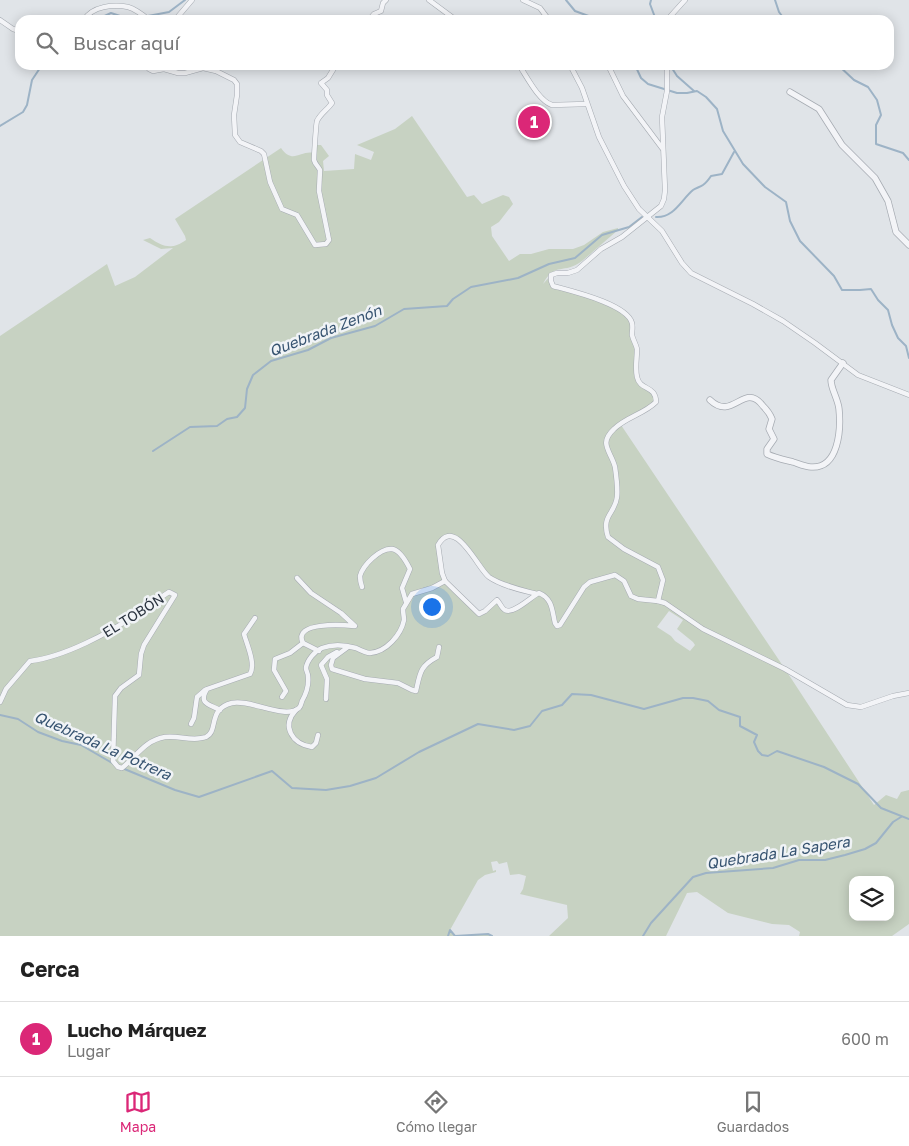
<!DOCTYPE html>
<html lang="es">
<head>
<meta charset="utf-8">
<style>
  :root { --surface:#fff; --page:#f2f2f2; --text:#222; --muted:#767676; --line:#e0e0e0; --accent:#db2777 }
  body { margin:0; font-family:"Golos Text",sans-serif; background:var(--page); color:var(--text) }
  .controls { position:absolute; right:15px; bottom:15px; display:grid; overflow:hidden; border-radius:10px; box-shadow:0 2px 12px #0003 }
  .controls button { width:45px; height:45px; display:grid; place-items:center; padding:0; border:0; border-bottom:1px solid var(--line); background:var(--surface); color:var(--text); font:25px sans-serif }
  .you { position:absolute; left:431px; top:606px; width:18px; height:18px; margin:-12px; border:4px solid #fff; border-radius:50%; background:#1a73e8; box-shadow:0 0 0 8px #1a73e833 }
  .badge { display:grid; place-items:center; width:32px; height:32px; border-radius:50%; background:var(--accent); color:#fff; font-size:16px; font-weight:700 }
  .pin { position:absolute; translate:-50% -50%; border:2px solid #fff; box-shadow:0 1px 5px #0006 }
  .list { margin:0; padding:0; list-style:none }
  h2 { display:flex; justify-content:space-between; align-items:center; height:65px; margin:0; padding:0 20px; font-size:21px }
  h2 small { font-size:16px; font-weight:400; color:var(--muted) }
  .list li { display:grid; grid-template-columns:32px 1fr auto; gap:15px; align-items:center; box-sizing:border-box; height:75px; padding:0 20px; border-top:1px solid var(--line) }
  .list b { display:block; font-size:19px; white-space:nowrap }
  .list p { margin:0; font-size:16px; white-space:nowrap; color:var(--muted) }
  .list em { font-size:16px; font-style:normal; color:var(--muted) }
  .icon { flex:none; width:28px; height:28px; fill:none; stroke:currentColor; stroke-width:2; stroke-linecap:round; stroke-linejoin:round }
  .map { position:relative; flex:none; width:909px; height:936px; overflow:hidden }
  .search { position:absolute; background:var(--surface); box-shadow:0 2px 12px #0003; left:15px; right:15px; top:15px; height:55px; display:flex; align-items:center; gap:12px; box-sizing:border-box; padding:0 18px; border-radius:15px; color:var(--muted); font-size:19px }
  .sheet { height:140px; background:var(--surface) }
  nav { display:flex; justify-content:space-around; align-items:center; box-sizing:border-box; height:70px; border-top:1px solid var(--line); background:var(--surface); font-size:14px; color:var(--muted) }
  nav a { display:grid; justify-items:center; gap:2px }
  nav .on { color:var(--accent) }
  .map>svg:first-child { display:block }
  .green { fill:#c7d2c2; fill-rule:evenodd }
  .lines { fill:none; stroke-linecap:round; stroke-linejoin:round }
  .stream { stroke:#9db3c6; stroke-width:2 }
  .minor-casing { stroke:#a6abb2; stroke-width:5.5 }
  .tertiary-casing { stroke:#a6abb2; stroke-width:7 }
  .minor { stroke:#f3f4f7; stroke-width:4.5 }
  .tertiary { stroke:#f3f4f7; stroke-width:5.5 }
  .labels { text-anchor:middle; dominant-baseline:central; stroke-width:5; stroke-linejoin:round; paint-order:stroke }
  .street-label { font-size:14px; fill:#2a333f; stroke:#f0f3f6 }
  .water-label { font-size:15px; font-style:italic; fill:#365370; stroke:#f0f3f6 }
</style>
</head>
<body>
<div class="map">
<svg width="909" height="936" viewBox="0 0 909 936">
  <rect width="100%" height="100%" fill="#e0e4e8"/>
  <!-- green -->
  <path class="green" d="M 412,116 L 467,197 L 474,195 L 482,204 L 503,195 L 509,197 L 513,204 L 499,222 L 491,227 L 492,236 L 509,261 L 520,254 L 531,254 L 549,249 L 573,249 L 584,245 L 603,232 L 618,228 L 618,230 C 606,240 594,251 582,261 C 564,275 555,261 543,284 L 551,275 L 553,286 C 581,293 606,302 630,318 L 637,348 L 637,376 L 640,383 L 654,392 L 656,402 L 621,425 L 785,669 L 874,805 L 886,795 L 897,799 L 901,792 L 909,790 L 909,924 L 892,936 L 799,936 L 800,932 L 789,925 L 772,924 L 728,913 L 697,892 L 687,893 L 666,936 L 549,936 L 568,918 L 567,905 L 520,894 L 523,889 L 526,876 L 519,874 L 510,875 L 507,862 L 499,864 L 497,861 L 491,862 L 493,871 L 496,870 L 496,872 L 485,875 L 478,880 L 450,930 L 455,936 L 488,934 L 493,936 L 0,936 L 0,336 L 107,264 L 115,286 L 135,277 L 173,248 L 161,249 L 143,240 L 150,238 C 163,247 172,250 186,240 L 185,236 L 175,219 L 281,148 C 293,165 300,150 314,153 L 316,145 L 321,145 L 329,156 L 323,161 L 324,171 L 354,169 L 355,154 L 371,160 L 374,152 L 357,145 L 395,129 ZM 444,538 L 455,539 L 470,551 L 488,576 L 537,594 L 509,611 L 497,600 L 479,614 L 445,581 L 438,545 ZM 669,611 L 683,620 L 677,629 L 693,642 L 695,645 L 690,651 L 675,641 L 671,636 L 657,627 ZM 853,880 L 890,880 L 890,917 L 853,917 Z"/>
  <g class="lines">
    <!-- stream -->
    <g class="stream">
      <polyline points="566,0 575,11 594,18 596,20"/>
      <polyline points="651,0 650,4 656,20"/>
      <polyline points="775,0 779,12 785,20"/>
      <polyline points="148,16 169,12 185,0"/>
      <polyline points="96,20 111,13 132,20"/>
      <polyline points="635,65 641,78 648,84 677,93 687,93 697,91 706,97 717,109 723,131 743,164 765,187 786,202 790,221 800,241 834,276 842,290 860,290 871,289 878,300 888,310 892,325 898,338 906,346 909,358"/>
      <polyline points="670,65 677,76 694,91"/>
      <polyline points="838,65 854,80 868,87 877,100 881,115 876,125 876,144 903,153 909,160"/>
      <polyline points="0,126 23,112 27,105 32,80 42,65"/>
      <path d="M 656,217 C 674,218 681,200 693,190 C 696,188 700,187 703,185 C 706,183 709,179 711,176 L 722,174 L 734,152"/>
      <polyline points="153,451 190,427 217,426 227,419 237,417 245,408 247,389 253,375 271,361 308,350 331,338 375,326 404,309 447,306 453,299 471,287 518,278 549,264 575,258 602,235 629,227 642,217"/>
      <polyline points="0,715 18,719 38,732 62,741 81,745 114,764"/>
      <polyline points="122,768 175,790 199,797 272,771 292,788 326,790 350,786 376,778 419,752 478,724 514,730 530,726 542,711 562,705 572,694 591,695 644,709 683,698 693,698 708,701 719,710 740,717 740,726 757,735 754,742 758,751 762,755 768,756 777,751 824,767 858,784 881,808 909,819"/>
      <polyline points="448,936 450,930 455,936 488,934 492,936"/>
      <polyline points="643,936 651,923 693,877 706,873 773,868 799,860 825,860 845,855 865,849 876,843 893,822 901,817"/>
    </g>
    <!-- minor casing -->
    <g class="minor-casing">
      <g id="minor">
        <polyline points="429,0 456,20"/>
        <polyline points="523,0 540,8 549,20"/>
        <polyline points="0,20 13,29 20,31"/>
        <path d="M 84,20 C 92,6 114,4 128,7 C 135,9 143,15 149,20"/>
        <polyline points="175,20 192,0"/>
        <polyline points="369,20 374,14 381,11 383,3 386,0"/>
        <polyline points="667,20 685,0"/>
        <path d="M 149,65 L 149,69 L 153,71 L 164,69 L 178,73 L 185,73 L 203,68 L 216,71 L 234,80 L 237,84 L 237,95 L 234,115 L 235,135 L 240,142 L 261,151 L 264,154 L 270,182 L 282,209 L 297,215 L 315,245 L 326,244 L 329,240 L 319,191 L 320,170 C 318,166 315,164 314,160 C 314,157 316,123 317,121 C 320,114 328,109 332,103 L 327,95 L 327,90 L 321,83 L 328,78 L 336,65"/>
        <path d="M 519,65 C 527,77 539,101 552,105 L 586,104"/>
        <polyline points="570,65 582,88 599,137 624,186 639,209 662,231 682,263 691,273 753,304 783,321 815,343 858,375 909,395"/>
        <polyline points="608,65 623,96 662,148"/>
        <path d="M 667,65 L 667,91 L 662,117 L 665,190 L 664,199 L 661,206 L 622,237 L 601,249 L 577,270 L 568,273 L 557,273 L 551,275 L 551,281 L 553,286 C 571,291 627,304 632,323 C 633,327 632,331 632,335 C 633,340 636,344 637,349 C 637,358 635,368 637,377 C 640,391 656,385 656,402 C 644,414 626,417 614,429 C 598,444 611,451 615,467 C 616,474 618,490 617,497 C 615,514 601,515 608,537 L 624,549 L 658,567 L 663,580 L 658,601 L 665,603 L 703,629 L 785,669 L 847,705 L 861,707 L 893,696 L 909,693"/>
        <path d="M 297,578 L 311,593 L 341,613 L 355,626 C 344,625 292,621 303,643 L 319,651"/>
        <path d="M 362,587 C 361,584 360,580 360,576 C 363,565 380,548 392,549 C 400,550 407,563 410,569 L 402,588 L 406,602"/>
        <path d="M 537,594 C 522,590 502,586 489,577 C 478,569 455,515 438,545 L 442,573 L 445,581 L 479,614 L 485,611 L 497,600 C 500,603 502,609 505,610 C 513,615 532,596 539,593 C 553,599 552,611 555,623 L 557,626 L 560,625 L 584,587 L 590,582 L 615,575 L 624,581 L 631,596 L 638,599 L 658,601"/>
        <path d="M 348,647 L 333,658 L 331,665 L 332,669 L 365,679 L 398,683 L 412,690 L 416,691 C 420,673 420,666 437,657 L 439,647"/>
        <polyline points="282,697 286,691 274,670 275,659 290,653 303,643"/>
        <polyline points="326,699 327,679 321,665 328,657 337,652"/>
        <path d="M 0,702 L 6,689 L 30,661 C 64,657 109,633 137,614 C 148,607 158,599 169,592 L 175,595 L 144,645 L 141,654 L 139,675 L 121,688 L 115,696 L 113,761 L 118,767 L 122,768 C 136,757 145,740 165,737 C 178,735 193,742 206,737 C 219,731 207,709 232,703 C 251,699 285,720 299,708 C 301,706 301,704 302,701 C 306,694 309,684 308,676 C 308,673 306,671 306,668 C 307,660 315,651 322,648 C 333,644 345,645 356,648 C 360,650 366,653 370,653 C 386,652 401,635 404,620 C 404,617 403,613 403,609 L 412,594 L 432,588 L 445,581"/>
        <path d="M 220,710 C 209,704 198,704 207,689 L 250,674 C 256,664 247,645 244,634 L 255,618"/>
        <path d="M 296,710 C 281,726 292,744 312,747 L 316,743 L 318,735"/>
        <polyline points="191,724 194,718 197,697 205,690"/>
      </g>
    </g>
    <!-- tertiary casing -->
    <g class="tertiary-casing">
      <g id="tertiary">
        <polyline points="790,92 819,109 842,145 875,178 888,201 896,232 909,245"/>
        <path d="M 710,400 C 733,422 744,381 763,406 C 767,410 770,414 772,419 L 769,429 L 774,439 L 767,449 L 767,454 C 775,458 785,460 793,462 C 799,464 806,467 811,467 C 839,469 841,429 839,409 C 838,399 831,389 831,380 L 843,363"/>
      </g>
    </g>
    <!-- minor -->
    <use href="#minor" class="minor"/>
    <!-- tertiary -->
    <use href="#tertiary" class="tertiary"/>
  </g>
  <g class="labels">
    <!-- street labels -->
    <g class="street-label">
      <text transform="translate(133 615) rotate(-32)">EL TOBÓN</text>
    </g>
    <!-- water labels -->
    <g class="water-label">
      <text transform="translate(325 330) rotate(-21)">Quebrada Zenón</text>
      <text transform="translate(103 745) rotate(24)">Quebrada La Potrera</text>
      <text transform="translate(778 852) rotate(-9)">Quebrada La Sapera</text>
    </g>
  </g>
</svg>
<div class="controls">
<button><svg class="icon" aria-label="layers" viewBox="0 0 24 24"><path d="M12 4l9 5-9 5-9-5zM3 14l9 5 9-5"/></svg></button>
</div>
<div class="you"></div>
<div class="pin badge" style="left:534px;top:122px">1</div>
<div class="search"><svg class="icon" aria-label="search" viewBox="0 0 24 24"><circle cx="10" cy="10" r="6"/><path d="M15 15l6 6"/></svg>Buscar aquí</div>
</div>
<section class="sheet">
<h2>Cerca<small></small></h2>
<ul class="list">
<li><span class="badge">1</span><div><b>Lucho Márquez</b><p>Lugar</p></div><em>600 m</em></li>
</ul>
</section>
<nav>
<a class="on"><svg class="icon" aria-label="map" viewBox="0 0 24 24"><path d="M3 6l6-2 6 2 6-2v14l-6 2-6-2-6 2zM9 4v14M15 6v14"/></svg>Mapa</a>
<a><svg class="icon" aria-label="directions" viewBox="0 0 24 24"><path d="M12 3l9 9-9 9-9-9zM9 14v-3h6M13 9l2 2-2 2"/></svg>Cómo llegar</a>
<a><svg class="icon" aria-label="saved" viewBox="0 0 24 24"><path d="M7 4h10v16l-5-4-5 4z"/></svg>Guardados</a>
</nav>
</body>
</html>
